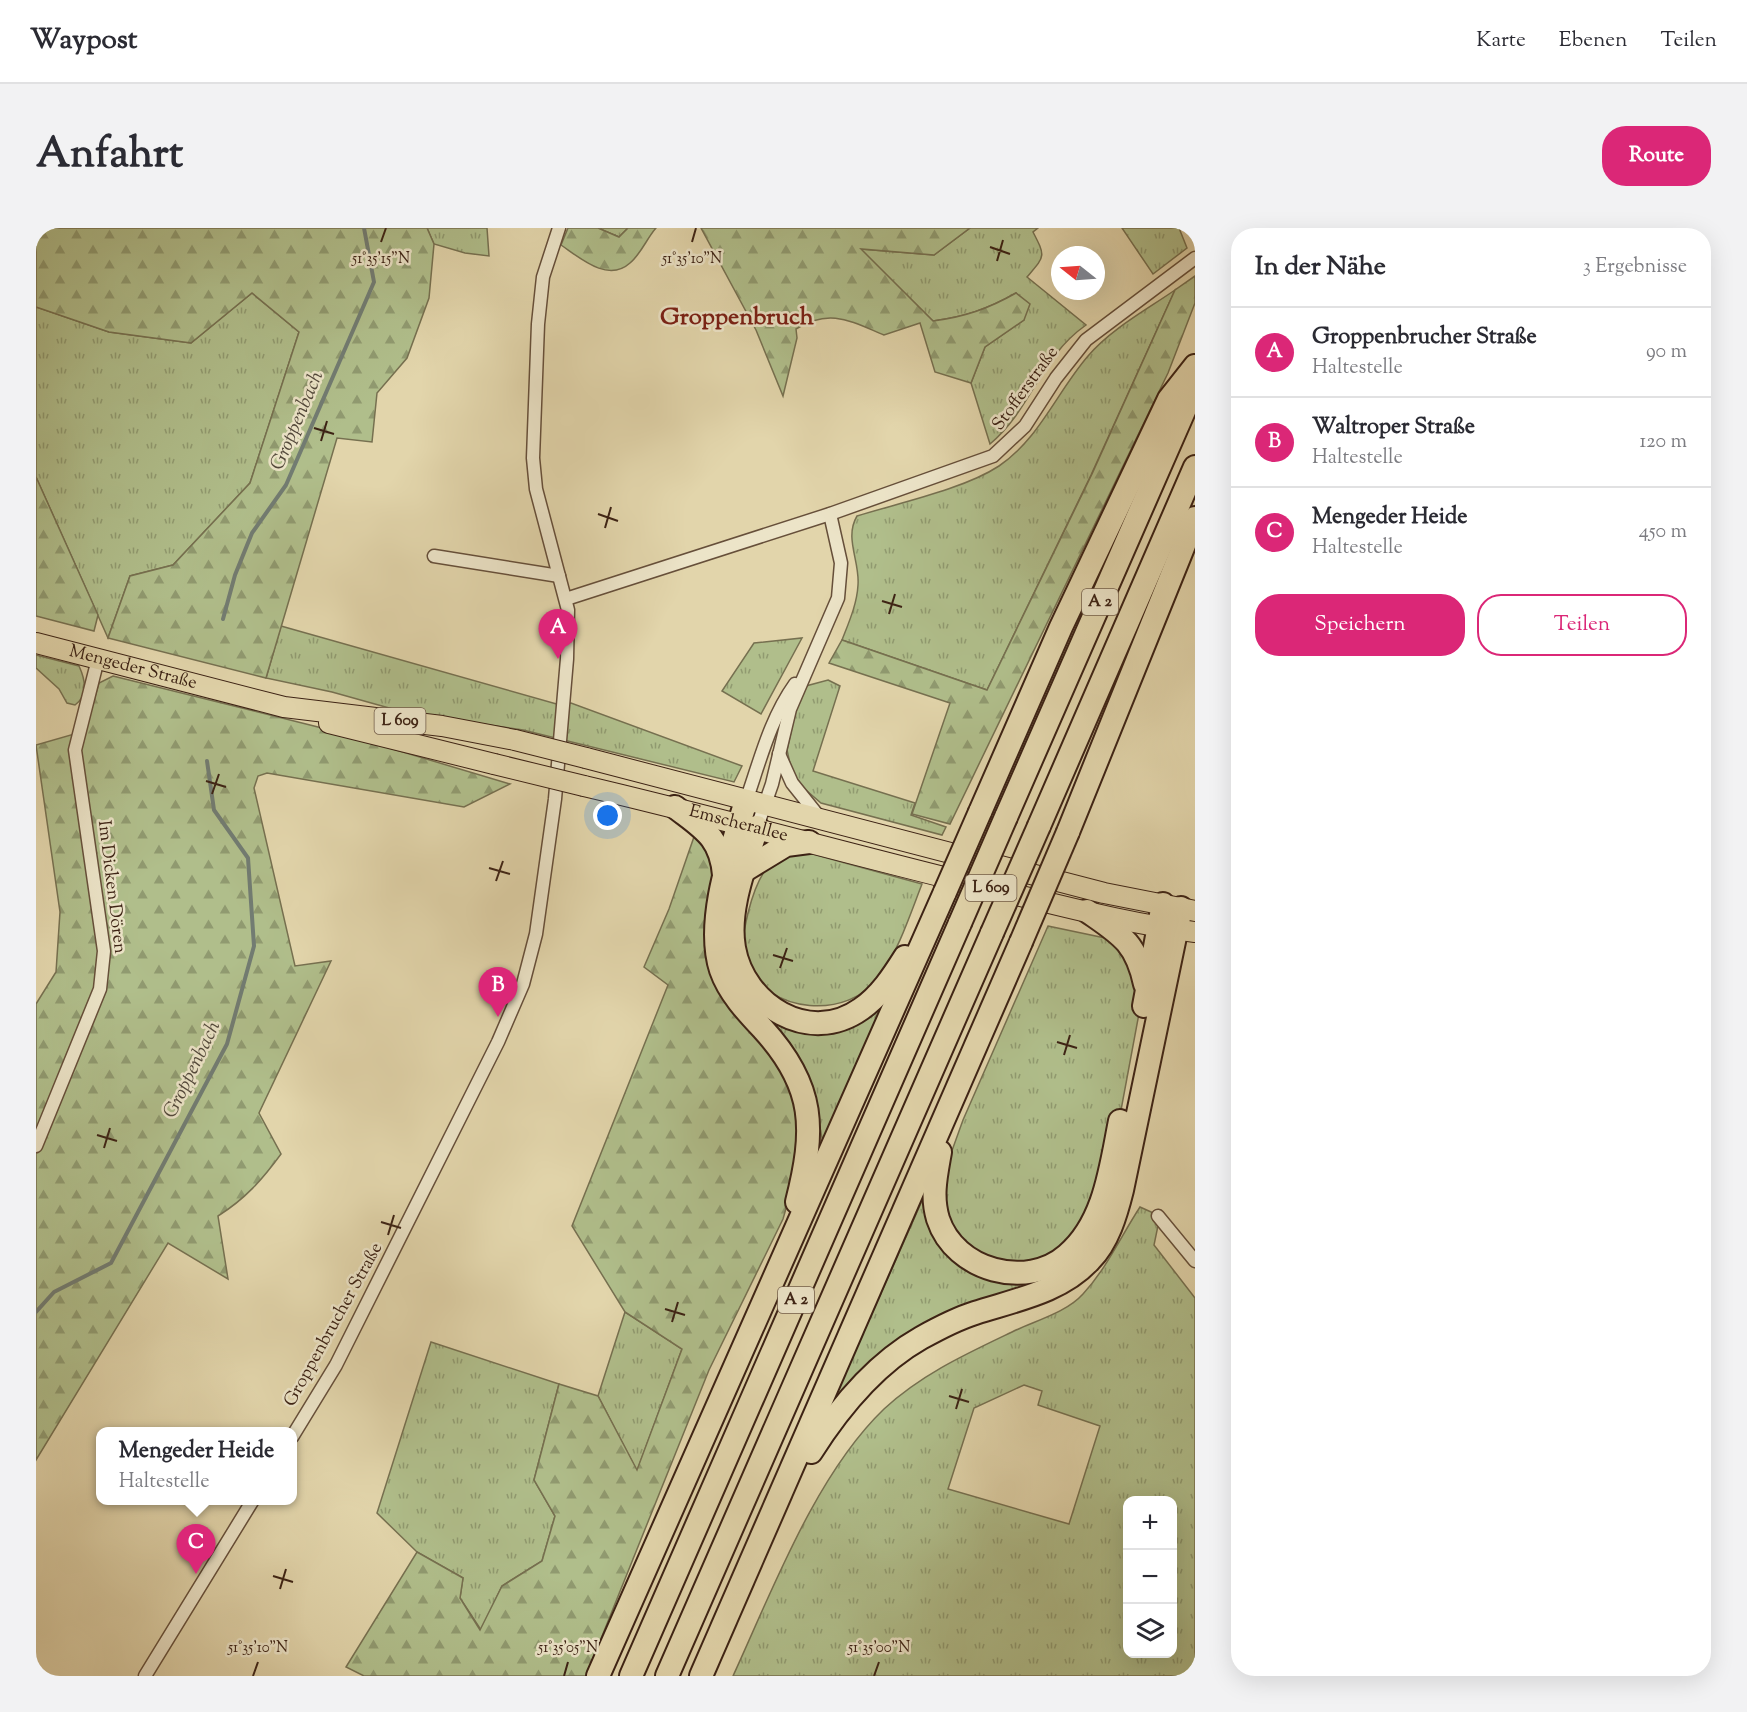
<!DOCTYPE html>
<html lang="de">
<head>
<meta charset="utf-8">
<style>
  :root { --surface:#fff; --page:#f2f2f3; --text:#2b2b33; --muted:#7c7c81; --line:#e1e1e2; --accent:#db2777 }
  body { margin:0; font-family:"Sorts Mill Goudy",serif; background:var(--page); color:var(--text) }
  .controls { position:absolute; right:18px; bottom:18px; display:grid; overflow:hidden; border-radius:12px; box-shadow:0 6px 24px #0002 }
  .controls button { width:54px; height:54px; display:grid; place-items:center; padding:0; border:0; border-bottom:2px solid var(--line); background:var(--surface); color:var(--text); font:30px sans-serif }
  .compass { position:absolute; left:1015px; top:18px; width:54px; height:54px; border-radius:50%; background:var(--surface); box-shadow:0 6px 24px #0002; rotate:287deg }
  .you { position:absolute; left:572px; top:588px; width:21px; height:21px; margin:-15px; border:4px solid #fff; border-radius:50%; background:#1a73e8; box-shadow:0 0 0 9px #1a73e833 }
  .badge { display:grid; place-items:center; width:39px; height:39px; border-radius:50%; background:var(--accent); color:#fff; font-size:20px; font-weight:700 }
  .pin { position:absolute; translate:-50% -50px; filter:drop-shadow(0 2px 3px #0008) }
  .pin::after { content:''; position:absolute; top:32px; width:21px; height:18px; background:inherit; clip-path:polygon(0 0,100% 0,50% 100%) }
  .popup { position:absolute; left:60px; top:1199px; width:201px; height:78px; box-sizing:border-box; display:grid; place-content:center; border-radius:12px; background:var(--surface); filter:drop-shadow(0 2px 4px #0005); font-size:20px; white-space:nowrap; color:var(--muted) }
  .popup b { font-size:22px; color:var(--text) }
  .popup::after { content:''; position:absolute; left:50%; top:100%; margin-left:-12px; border:12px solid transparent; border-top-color:var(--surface) }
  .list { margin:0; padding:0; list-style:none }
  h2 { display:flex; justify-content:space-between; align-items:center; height:78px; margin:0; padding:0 24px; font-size:26px }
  h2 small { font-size:20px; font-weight:400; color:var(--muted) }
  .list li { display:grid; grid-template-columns:39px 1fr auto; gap:18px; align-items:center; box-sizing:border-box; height:90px; padding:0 24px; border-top:2px solid var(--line) }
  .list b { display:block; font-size:22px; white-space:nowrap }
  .list p { margin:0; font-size:20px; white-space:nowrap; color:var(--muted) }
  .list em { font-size:20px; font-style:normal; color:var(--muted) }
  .actions { display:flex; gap:12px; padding:18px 24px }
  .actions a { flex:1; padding:14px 0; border:2px solid var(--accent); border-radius:24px; text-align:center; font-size:21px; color:var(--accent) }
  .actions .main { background:var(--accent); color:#fff }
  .icon { flex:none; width:33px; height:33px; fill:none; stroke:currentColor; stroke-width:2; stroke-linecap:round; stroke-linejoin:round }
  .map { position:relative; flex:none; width:1159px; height:1448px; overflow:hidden; border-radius:24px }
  header { display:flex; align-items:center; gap:36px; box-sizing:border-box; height:84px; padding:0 30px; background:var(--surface); border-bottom:2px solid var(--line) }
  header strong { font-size:28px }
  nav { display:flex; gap:33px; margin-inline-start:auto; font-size:21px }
  .intro { display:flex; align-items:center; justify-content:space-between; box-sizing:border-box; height:144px; padding:0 36px }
  h1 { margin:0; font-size:42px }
  .button { padding:15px 27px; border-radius:24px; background:var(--accent); color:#fff; font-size:21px; font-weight:700 }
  main { display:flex; gap:36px; padding:0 36px }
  aside { flex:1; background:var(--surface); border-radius:24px; box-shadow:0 6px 24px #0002 }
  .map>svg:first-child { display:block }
  .grass { fill:url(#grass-tufts); stroke:#767050; stroke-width:1.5; fill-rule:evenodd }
  .forest { fill:url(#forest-firs); stroke:#767050; stroke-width:1.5 }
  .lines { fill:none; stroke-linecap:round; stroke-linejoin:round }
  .stream { stroke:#727c72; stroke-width:4 }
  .minor-casing { stroke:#664f3a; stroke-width:15 }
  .primary-casing { stroke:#3c2214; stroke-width:22 }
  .motorway-casing { stroke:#3c2214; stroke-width:26 }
  .minor { stroke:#ece4c8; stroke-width:12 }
  .primary { stroke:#e2d5ab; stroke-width:20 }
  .motorway { stroke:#e2d5ab; stroke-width:22 }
  .primary-bridge-casing { stroke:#3c2214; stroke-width:22; stroke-linecap:butt }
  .motorway-bridge-casing { stroke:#3c2214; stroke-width:26; stroke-linecap:butt }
  .primary-bridge { stroke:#e2d5ab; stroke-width:20 }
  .motorway-bridge { stroke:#e2d5ab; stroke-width:22 }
  .ticks { fill:none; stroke:#3c2214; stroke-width:2 }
  .labels { text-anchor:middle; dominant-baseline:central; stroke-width:5; stroke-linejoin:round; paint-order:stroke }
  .shield { fill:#ece4c8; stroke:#715c4a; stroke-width:1.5 }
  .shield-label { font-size:16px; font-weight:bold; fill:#3c2214 }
  .street-label { font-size:18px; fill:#3c2214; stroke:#ece4c8 }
  .water-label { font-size:20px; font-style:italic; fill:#52483b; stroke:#ece4c8 }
  .district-label { font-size:24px; font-weight:bold; fill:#7a1f14; stroke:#ece4c8 }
  .ticks-label { font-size:15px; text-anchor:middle; fill:#3c2214; stroke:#ece4c8; stroke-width:5; stroke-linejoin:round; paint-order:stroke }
</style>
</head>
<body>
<header>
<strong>Waypost</strong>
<nav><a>Karte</a><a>Ebenen</a><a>Teilen</a></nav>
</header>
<div class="intro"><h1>Anfahrt</h1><a class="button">Route</a></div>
<main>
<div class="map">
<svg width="1159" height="1448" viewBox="0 0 1159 1448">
  <defs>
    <pattern id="grass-tufts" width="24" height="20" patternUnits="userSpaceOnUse" patternTransform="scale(1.5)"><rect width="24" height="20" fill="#b0be8b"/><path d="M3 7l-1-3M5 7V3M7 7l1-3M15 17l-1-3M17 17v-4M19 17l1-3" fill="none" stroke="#909a70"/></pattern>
    <pattern id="forest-firs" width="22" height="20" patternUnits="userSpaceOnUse" patternTransform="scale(1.5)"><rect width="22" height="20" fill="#b0be8b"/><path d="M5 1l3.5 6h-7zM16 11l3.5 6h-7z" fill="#909a70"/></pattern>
  </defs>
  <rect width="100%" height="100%" fill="#e2d5ab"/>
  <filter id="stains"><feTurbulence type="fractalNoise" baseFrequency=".00333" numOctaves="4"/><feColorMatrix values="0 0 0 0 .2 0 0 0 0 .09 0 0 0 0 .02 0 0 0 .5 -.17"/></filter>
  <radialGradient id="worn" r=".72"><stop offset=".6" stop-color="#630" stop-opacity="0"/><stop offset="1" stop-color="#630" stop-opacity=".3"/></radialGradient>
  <!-- grass -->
  <g class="grass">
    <polygon points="391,0 451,0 453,28 429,25 398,16"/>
    <polygon points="562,0 592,0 583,9"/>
    <path d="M 934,0 L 1002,0 L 997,4 C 1010,29 1009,28 991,49 L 1050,97 C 1003,130 996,181 954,216 L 935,155 L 949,119 L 988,92 L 980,65 C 952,81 928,89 897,93 L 824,21 L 898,27 Z"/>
    <polygon points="1086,0 1143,0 1151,20 1117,46"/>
    <path d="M 1139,62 L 1055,247 L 951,462 L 806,412 C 813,394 821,376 822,357 C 824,333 808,310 821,288 C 863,275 928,261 963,238 C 1003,211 1021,164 1052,128 C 1075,101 1110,82 1139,62 Z"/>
    <polygon points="216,65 263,104 214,255 137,337 94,348 72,410 0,249 0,79 73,104 155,115"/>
    <polygon points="245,398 524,477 535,475 706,538 698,554 487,502 371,485 296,464 230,450"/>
    <polygon points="766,410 725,486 686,463 718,415"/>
    <path d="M 0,427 L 43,438 C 49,451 53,467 39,477 L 31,475 L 23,461 L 0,440 Z"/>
    <polygon points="792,452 804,458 777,543 879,575 875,587 910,599 906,607 785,575 764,557 755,540 751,522 761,476 770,458"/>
    <path d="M 758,621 L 886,656 C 875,684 862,724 844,748 C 813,792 732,787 710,735 C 704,719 708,702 712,685 C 716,669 723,648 734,636 C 740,630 751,625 758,621 Z"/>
    <polygon points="1012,698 1069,710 1099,736 1107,764 1072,952 1007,1050 909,1089 795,1178 893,957 913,931 927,892"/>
    <polygon points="857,774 789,925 781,885 724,785 823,792"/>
    <path d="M 1104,979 L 1124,988 L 1118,1017 L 1159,1070 L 1159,1448 L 697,1448 C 736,1363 780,1246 848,1181 C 886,1146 930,1126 976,1104 C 998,1093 1030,1085 1047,1066 C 1071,1040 1085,1008 1104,979 ZM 988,1157 L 1006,1163 L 1002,1177 L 1064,1198 L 1033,1296 L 912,1261 L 938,1180 ZM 1092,1272 L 1136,1272 L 1136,1426 L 1092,1426 Z"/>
    <polygon points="589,1084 646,1121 601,1243 562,1168"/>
    <polygon points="395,1114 523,1156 498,1252 519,1288 506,1333 466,1358 445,1402 424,1370 427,1350 381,1324 341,1285"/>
  </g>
  <!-- forest -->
  <g class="forest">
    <polygon points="0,0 391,0 398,16 393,70 371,130 341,165 336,214 301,210 230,450 72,410 94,348 137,337 214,255 263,104 216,65 155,115 73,104 0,79"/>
    <path d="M 532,0 L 562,0 L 583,9 L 592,0 L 620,0 C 611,10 605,26 594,35 C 572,55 544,30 525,17 Z"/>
    <path d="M 665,0 L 934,0 L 898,27 L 825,21 L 897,93 C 928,89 952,81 980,65 L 994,76 L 988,92 L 949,119 L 935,155 L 899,144 L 884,95 L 848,107 C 814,93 794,80 760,101 L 761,110 L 747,168 L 720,102 Z"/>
    <polygon points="1159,48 1159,75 1132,145 914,596 876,586 914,475 793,435 806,412 951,462 1056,246 1139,62"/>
    <polygon points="0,249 62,387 58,403 0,388"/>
    <path d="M 77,448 L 290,501 L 474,556 L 428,579 L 231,545 L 222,548 L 218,560 L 259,738 L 295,733 L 223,885 L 245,926 C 226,952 209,971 182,988 L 192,1051 L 132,1015 L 0,1232 L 0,776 L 20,744 L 24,684 L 0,517 L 49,503 L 63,455 Z"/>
    <polygon points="659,606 675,622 732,820 760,864 764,932 747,991 673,1142 550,1448 328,1448 310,1439 381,1324 427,1350 424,1370 444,1402 466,1358 506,1333 519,1288 498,1252 523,1156 562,1168 601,1242 646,1121 589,1084 536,998 632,757 608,739 633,681"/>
  </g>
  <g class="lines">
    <!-- stream -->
    <g class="stream">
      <polyline points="187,391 199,347 216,305 250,257 338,54 328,0"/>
      <polyline points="0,1084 18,1064 75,1035 191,816 218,718 212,630 178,582 171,533"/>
    </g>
    <!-- minor casing -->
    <g class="minor-casing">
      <g id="minor">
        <polyline points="398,328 523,348"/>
        <polyline points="530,371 794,286 957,228 989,198 1020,150 1050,112 1159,30"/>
        <polyline points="743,526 756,555 784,590"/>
        <path d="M 710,573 C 724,533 734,491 759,456"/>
        <polyline points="721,599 736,556 754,481 802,370 805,335 794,286"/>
        <polyline points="0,918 64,761 68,723 39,522 62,431"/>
        <polyline points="1122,988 1159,1033"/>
        <polyline points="256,1209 300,1137 462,814 487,756 500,706 519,571 531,431 532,382 500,261 497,230 502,96 507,49 523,0"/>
        <polyline points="109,1448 217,1272"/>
      </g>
    </g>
    <!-- primary casing -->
    <g class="primary-casing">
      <g id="primary">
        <path id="s1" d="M 0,415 L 248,479 L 406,498 L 479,512"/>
        <polyline points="293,495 458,536"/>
        <polyline points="550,530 1068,665 1159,683"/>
        <path id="s2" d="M 548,558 C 689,591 827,630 968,664 C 1031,679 1094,696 1159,704"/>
      </g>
    </g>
    <!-- motorway casing -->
    <g class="motorway-casing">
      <g id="motorway">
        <path d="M 710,573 C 695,622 669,693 685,742 C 693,765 711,784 727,801 C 780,859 779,902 761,974"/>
        <path d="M 639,579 C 666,600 685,609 688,647"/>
        <polyline points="944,584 1025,399 1133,171 1159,138"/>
        <polyline points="970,589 1159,158"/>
        <polyline points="1003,598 1159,239"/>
        <path d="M 721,599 C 710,636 691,681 698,720 C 708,777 773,818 825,781 C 844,768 857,748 869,729"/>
        <polyline points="1032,604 1159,290"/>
        <polyline points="709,642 750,617 773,614"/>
        <path d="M 1051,683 C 1084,706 1100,714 1109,756"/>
        <polyline points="1108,778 1127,676"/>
        <path d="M 904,924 C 900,947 895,968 902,991 C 919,1043 991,1062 1031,1027 C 1069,995 1075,938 1084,893"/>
        <path d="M 775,1224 C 803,1180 839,1136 885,1110 C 903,1100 920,1091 939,1085 C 979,1072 1025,1064 1054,1032 C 1072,1014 1080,986 1086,962 L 1145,680"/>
        <polyline points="562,1448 909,664"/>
        <polyline points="595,1448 924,695"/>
        <polyline points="631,1448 956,705"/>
        <polyline points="665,1448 985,714"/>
      </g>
    </g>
    <!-- minor -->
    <use href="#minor" class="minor"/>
    <!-- primary -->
    <use href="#primary" class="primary"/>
    <!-- motorway -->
    <use href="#motorway" class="motorway"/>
    <!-- primary-bridge casing -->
    <g class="primary-bridge-casing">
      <g id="primary-bridge">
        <polyline points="479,512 550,530"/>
        <polyline points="458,536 548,558"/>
      </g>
    </g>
    <!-- motorway-bridge casing -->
    <g class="motorway-bridge-casing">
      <g id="motorway-bridge">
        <polyline points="909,664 944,584"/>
        <polyline points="924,695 970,589"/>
        <polyline points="956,705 1003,598"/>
        <polyline points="985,714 1032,604"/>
      </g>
    </g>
    <!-- primary-bridge -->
    <use href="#primary-bridge" class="primary-bridge"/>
    <!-- motorway-bridge -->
    <use href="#motorway-bridge" class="motorway-bridge"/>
  </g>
  <!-- ticks -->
  <path class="ticks" d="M 345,14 L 350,0M 656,14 L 660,0M 954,19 L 974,26M 961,33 L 967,12M 278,200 L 298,206M 285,213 L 291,193M 562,286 L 582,293M 569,300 L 575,279M 846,373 L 866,379M 853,386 L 859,366M 170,553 L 190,559M 176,566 L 183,546M 453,640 L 474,646M 460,653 L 467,633M 737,727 L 757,733M 744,740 L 751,720M 1021,814 L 1041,820M 1028,827 L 1034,807M 61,907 L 81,913M 68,920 L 74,900M 345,994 L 365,1000M 352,1007 L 358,987M 629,1081 L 649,1087M 636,1094 L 642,1074M 913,1168 L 933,1174M 920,1181 L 926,1161M 237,1348 L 257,1354M 244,1361 L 250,1341M 217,1448 L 222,1434M 528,1448 L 532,1434M 838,1448 L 843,1434"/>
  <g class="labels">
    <!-- shield labels -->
    <g class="shield">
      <rect x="1046" y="361" width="36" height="26" rx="4.5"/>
      <rect x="338.5" y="480" width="51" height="26" rx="4.5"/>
      <rect x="929.5" y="647" width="51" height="26" rx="4.5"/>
      <rect x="742" y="1059" width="36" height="26" rx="4.5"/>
    </g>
    <g class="shield-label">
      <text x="1064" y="374">A 2</text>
      <text x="364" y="493">L 609</text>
      <text x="955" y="660">L 609</text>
      <text x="760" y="1072">A 2</text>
    </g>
    <!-- street labels -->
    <g class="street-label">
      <text transform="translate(990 161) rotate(-54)">Stofferstraße</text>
      <text stroke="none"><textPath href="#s1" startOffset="100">Mengeder Straße</textPath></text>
      <text stroke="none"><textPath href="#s2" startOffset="159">Emscherallee</textPath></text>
      <text transform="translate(75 659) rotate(83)">Im Dicken Dören</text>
      <text transform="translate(298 1097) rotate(-61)">Groppenbrucher Straße</text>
    </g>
    <!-- water labels -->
    <g class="water-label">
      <text transform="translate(262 193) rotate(-67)">Groppenbach</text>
      <text transform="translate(157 842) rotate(-64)">Groppenbach</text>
    </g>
    <!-- district labels -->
    <g class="district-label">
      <text x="701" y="90">Groppenbruch</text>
    </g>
  </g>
  <g class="ticks-label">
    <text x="345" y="35">51°35'15"N</text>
    <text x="656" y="35">51°35'10"N</text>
    <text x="222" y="1424">51°35'10"N</text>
    <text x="532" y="1424">51°35'05"N</text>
    <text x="843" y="1424">51°35'00"N</text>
  </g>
  <rect width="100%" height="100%" filter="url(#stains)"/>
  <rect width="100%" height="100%" fill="url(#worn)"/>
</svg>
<div class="controls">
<button>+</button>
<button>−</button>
<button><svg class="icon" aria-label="layers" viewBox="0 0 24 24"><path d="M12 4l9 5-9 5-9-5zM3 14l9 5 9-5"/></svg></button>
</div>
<svg class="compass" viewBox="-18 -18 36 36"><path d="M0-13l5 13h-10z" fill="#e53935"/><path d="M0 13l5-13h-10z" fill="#7c7c81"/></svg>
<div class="you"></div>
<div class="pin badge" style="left:522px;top:431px">A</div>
<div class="pin badge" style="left:462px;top:789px">B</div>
<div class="pin badge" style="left:160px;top:1346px">C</div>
<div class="popup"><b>Mengeder Heide</b>Haltestelle</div>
</div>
<aside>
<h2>In der Nähe<small>3 Ergebnisse</small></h2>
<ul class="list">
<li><span class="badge">A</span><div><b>Groppenbrucher Straße</b><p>Haltestelle</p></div><em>90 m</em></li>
<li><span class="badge">B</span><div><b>Waltroper Straße</b><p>Haltestelle</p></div><em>120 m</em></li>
<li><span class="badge">C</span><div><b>Mengeder Heide</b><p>Haltestelle</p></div><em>450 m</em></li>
</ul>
<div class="actions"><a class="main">Speichern</a><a>Teilen</a></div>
</aside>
</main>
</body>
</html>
